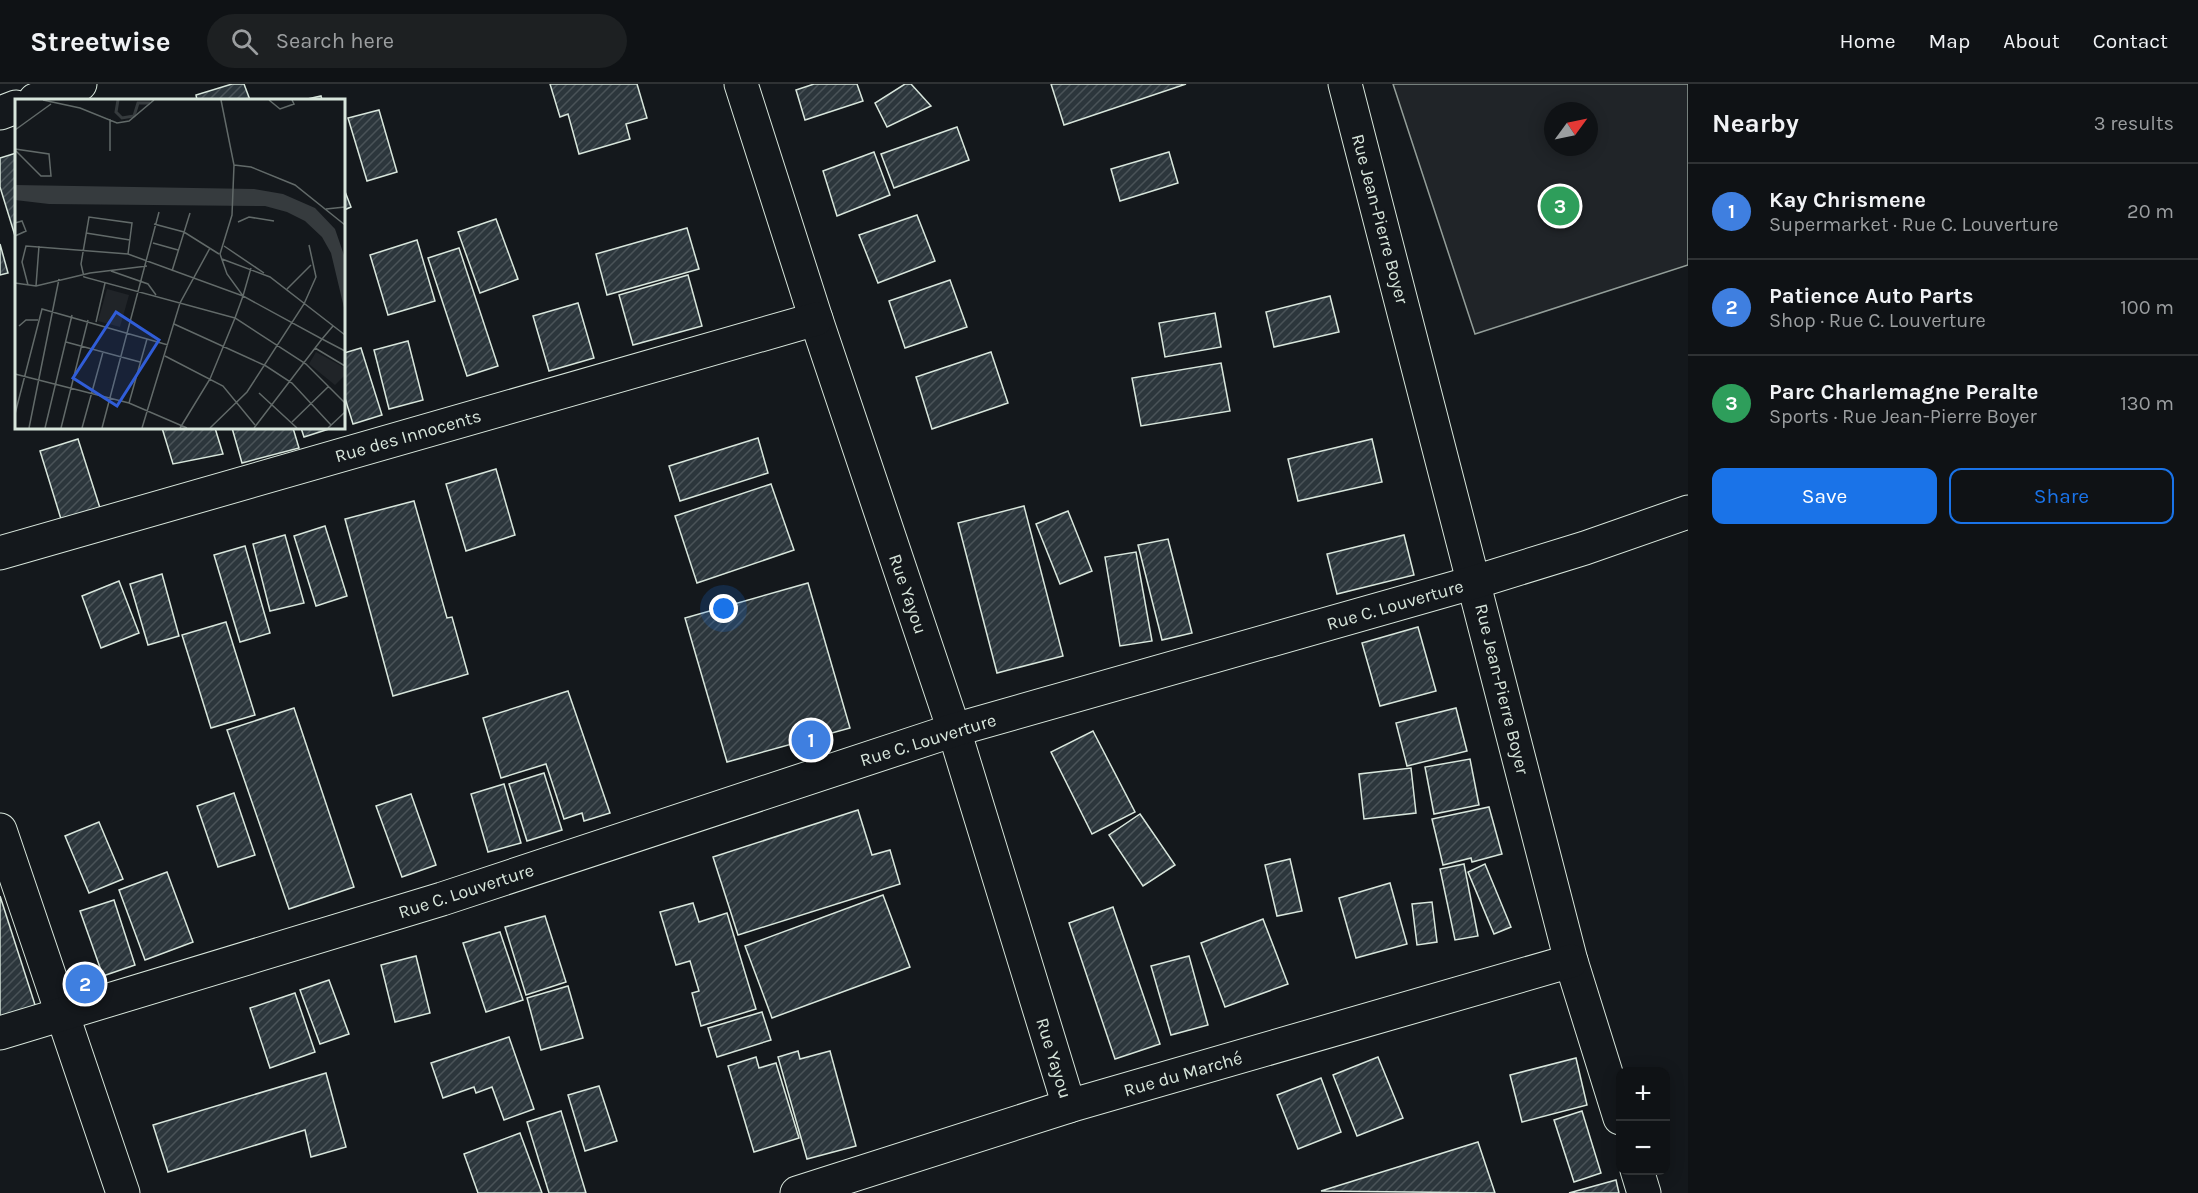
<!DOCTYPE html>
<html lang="en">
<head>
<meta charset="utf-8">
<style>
  :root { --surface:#0f1215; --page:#1d2022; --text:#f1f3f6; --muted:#9b9ea0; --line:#2f3234; --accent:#1a73e8 }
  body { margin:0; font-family:Karla,sans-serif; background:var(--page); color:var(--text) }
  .controls { position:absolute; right:18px; bottom:18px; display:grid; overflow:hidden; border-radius:12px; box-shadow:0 3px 15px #0003 }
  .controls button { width:54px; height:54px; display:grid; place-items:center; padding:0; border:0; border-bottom:2px solid var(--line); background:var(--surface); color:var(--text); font:30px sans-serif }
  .compass { position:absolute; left:1544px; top:18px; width:54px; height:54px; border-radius:50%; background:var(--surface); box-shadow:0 3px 15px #0003; rotate:57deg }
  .you { position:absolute; left:724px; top:525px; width:21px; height:21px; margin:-15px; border:4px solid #fff; border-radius:50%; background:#1a73e8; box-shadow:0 0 0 9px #1a73e833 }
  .badge { display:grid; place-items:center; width:39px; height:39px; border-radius:50%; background:var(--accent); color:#fff; font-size:20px; font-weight:700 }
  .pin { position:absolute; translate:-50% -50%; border:3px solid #fff; box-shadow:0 2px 6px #0006 }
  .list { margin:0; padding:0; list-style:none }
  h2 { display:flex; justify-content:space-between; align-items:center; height:78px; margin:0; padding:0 24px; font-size:26px }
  h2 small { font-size:20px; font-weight:400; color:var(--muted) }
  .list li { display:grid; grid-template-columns:39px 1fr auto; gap:18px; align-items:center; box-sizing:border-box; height:96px; padding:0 24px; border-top:2px solid var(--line) }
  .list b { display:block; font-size:22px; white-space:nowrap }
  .list p { margin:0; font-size:20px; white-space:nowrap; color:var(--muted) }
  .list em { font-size:20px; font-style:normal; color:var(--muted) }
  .actions { display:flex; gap:12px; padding:18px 24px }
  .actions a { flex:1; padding:14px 0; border:2px solid var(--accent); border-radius:12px; text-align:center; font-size:21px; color:var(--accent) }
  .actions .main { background:var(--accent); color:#fff }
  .icon { flex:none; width:33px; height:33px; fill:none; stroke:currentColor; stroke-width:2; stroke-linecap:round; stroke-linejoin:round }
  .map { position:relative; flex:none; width:1688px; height:1109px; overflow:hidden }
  header { display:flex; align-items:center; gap:36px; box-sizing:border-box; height:84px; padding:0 30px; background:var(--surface); border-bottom:2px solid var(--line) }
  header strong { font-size:28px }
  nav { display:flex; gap:33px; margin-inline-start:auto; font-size:21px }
  .search { width:420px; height:54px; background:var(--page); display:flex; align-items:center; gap:15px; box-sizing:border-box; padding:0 21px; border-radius:33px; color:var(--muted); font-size:22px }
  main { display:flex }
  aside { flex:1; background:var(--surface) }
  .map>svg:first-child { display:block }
  .green { fill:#202428; stroke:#939e99; stroke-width:1.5; fill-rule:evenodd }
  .building { fill:url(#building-hatch); stroke:#d8e6dc; stroke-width:1.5 }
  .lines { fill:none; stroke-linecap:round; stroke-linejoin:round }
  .minor-casing { stroke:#d8e6dc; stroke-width:35 }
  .minor { stroke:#14181c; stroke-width:33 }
  .labels { text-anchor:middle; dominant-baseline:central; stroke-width:4.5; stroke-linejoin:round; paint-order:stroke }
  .street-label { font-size:18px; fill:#d8e6dc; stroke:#14181c }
  .inset-river { fill:none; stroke:#363b3e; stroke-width:3 }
  .inset-road { fill:none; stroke:#626a69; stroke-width:1.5 }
  .view { fill:#305dd8; fill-opacity:0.15; stroke:#305dd8; stroke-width:3 }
  .inset-edge { fill:none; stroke:#d8e6dc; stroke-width:3 }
</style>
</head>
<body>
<header>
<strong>Streetwise</strong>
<div class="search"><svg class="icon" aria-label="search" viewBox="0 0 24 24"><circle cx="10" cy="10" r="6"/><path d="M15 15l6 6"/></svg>Search here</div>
<nav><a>Home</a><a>Map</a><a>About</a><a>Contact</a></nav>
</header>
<main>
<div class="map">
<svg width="1688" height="1109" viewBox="0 0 1688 1109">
  <defs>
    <pattern id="building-hatch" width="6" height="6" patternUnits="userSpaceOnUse" patternTransform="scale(1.5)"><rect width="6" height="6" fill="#2c363c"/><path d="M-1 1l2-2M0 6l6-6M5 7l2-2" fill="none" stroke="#4a5358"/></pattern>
  </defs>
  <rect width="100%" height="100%" fill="#14181c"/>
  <!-- green -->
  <path class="green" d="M 1393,0 L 1688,0 L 1688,181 L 1475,250 ZM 1553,27 L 1589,27 L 1589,63 L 1553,63 Z"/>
  <!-- building -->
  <g class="building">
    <polygon points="232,0 244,0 250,16 197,16 196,11"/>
    <polygon points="550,0 637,0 647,34 626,40 630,55 579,70 568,30 560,33"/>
    <polygon points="814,0 857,0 863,17 805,36 796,6"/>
    <polygon points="905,0 911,0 931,22 887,43 875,19"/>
    <polygon points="1051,0 1186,0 1064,41"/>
    <polygon points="321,12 322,16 303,16"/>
    <polygon points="379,26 397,88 367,97 348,34"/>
    <polygon points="957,43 969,76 894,104 881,70"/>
    <polygon points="874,68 890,111 837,132 823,87"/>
    <polygon points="1169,68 1178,99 1120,117 1111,85"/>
    <polygon points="16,69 16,155 0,103 0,74"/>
    <polygon points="344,105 351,123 344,126"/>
    <polygon points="917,131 935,177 878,199 859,151"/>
    <polygon points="496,135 518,195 480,209 458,148"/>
    <polygon points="687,144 699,185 607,211 596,170"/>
    <polygon points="417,156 435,217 388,231 370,171"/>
    <polygon points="0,160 8,189 0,191"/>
    <polygon points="459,164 498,282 467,292 428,174"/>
    <polygon points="688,191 702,242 633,261 619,211"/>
    <polygon points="950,196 967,243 905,264 889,217"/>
    <polygon points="1330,212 1339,248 1274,263 1266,228"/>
    <polygon points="578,219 594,274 549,287 533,232"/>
    <polygon points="1215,229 1221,263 1165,273 1159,239"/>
    <polygon points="408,257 423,316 389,325 374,266"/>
    <polygon points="361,264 382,331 353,340 344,311 344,269"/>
    <polygon points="991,268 1008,319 932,345 916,293"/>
    <polygon points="1221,279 1230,327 1141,342 1132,294"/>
    <polygon points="162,344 215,344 223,370 173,380"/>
    <polygon points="232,344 293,344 299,364 242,379"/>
    <polygon points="301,344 332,344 304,353"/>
    <polygon points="758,354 768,389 680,417 669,382"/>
    <polygon points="78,355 100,424 61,435 40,367"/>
    <polygon points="1372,355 1382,398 1298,417 1288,375"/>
    <polygon points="496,385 515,451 466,467 446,400"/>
    <polygon points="771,400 794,466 697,499 675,432"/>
    <polygon points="414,417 447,534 452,533 468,590 393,612 345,435"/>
    <polygon points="1024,422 1063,572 997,589 958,439"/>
    <polygon points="1068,427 1092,487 1060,500 1036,440"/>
    <polygon points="325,442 347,512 316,522 294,452"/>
    <polygon points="285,451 304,519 270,527 253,460"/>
    <polygon points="1404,451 1414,491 1337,510 1327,470"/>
    <polygon points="1168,455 1192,549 1162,556 1138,461"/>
    <polygon points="245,462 270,549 240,558 214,471"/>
    <polygon points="1136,468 1152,557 1120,562 1105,473"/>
    <polygon points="162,490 179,552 148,561 130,500"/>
    <polygon points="119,497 139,549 101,564 82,512"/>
    <polygon points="808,499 850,644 727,678 685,534"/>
    <polygon points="226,538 255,631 211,644 182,551"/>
    <polygon points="1418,543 1436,607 1380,622 1362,559"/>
    <polygon points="568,607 610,729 584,737 582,729 564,735 546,680 501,694 483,634"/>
    <polygon points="294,624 354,803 289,825 227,646"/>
    <polygon points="1456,624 1467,667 1407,682 1396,639"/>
    <polygon points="1093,647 1135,728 1092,750 1051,668"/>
    <polygon points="1470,675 1479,721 1434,730 1425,683"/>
    <polygon points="1411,684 1416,729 1364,735 1359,690"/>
    <polygon points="544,689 562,746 527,757 509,700"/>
    <polygon points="504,700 521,759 488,768 471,710"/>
    <polygon points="234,709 255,771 218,783 197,722"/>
    <polygon points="411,710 436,781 402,793 376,722"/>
    <polygon points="1489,723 1502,770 1472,778 1471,774 1443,781 1432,735"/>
    <polygon points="858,726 872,771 890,766 900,800 738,851 713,773"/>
    <polygon points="1140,730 1175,781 1143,802 1109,751"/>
    <polygon points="99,738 123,795 89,809 65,752"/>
    <polygon points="1290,775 1302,827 1277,832 1265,781"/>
    <polygon points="1464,780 1478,852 1455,856 1440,785"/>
    <polygon points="1485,780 1511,843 1494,850 1468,788"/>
    <polygon points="167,788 193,858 145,876 119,806"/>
    <polygon points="1390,799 1407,860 1356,874 1339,814"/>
    <polygon points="883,811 910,883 772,934 745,862"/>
    <polygon points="0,812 37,927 0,940"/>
    <polygon points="114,816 135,881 103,892 80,827"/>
    <polygon points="1432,818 1437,858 1417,861 1412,820"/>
    <polygon points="693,819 699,838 727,829 756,925 701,942 692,909 699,907 690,877 676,881 660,828"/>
    <polygon points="1113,823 1160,960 1115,975 1069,839"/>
    <polygon points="545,832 566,898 526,911 505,843"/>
    <polygon points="1263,835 1288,900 1225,923 1201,859"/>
    <polygon points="500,848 523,916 486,928 463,859"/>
    <polygon points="416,872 430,929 395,938 381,881"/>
    <polygon points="1189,872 1208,941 1171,951 1151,882"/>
    <polygon points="329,896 349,950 320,960 300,906"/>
    <polygon points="568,902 583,954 541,966 527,914"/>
    <polygon points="295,909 315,968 270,984 250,924"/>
    <polygon points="762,928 771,956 717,973 708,944"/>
    <polygon points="509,953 534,1025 504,1036 492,1003 476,1009 474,1003 443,1014 431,979"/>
    <polygon points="798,967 800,975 830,967 856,1062 807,1075 778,973"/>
    <polygon points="756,973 759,984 776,979 799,1054 754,1068 728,982"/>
    <polygon points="1378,973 1403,1034 1357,1052 1333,991"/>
    <polygon points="1576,974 1587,1021 1522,1038 1510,991"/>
    <polygon points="326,989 346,1063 311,1073 305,1046 168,1088 153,1041"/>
    <polygon points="1321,994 1341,1048 1298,1065 1277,1011"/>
    <polygon points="599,1002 617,1057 585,1067 568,1011"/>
    <polygon points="561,1027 586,1109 549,1109 527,1038"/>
    <polygon points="1582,1027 1601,1089 1574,1098 1554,1036"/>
    <polygon points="520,1049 542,1109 478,1109 464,1070"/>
    <polygon points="1478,1058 1495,1109 1321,1107"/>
    <polygon points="1616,1096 1619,1109 1569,1109"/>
  </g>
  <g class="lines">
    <!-- minor casing -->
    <g class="minor-casing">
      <g id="minor">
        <polyline points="741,0 816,235 954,646 1069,1022"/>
        <polyline points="1345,0 1571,877 1620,1034"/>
        <polyline points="35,16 80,0"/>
        <polyline points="0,29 16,23"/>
        <polyline points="0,469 816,235"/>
        <polyline points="0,746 123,1109"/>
        <polyline points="0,949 442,815 954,646 1475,498 1585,464 1688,428"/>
        <polyline points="1637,1086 1644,1109"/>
        <polyline points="797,1109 1069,1022 1571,877"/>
      </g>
    </g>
    <!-- minor -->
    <use href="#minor" class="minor"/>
  </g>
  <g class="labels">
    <!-- street labels -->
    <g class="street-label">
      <text transform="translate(1380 135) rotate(75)">Rue Jean-Pierre Boyer</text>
      <text transform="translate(408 352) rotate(-16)">Rue des Innocents</text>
      <text transform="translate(908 510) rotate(71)">Rue Yayou</text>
      <text transform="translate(1395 521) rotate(-16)">Rue C. Louverture</text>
      <text transform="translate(1502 605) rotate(76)">Rue Jean-Pierre Boyer</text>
      <text transform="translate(928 656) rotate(-17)">Rue C. Louverture</text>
      <text transform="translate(466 807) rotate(-18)">Rue C. Louverture</text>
      <text transform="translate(1054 974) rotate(73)">Rue Yayou</text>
      <text transform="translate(1183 990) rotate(-16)">Rue du Marché</text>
    </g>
  </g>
  <!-- overview -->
  <g transform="translate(15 15)">
    <rect width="330" height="330" fill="#14181c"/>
    <path d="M 92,190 L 114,196 L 105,228 L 83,222 Z" fill="#202428"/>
    <path d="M 301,253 L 330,269 L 330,276 L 320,286 L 294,265 Z" fill="#202428"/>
    <path d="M 0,86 L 239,90 L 268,95 L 300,109 L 320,130 L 330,159 L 330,213 L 316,154 L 307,138 L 290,122 L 272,113 L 250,107 L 34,105 L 0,101 Z" fill="#363b3e"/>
    <path class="inset-river" d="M 103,1 L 101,13 L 107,19 L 119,17 L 123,4 L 135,4"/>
    <path class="inset-road" d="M 28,1 L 65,9 L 102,24 L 114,22 L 139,1M 206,1 L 219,66 L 217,116 L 205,155 L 212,175 L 228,197 L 307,240 L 239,329M 254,1 L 265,10 L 279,5 L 277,1M 95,20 L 95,52M 0,31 L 36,5M 0,50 L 34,55 L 36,77 L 26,77 L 0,51M 219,66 L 236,68 L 280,86 L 330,126M 311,110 L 330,108M 223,123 L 234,118 L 259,122M 0,124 L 7,122 L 11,132 L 0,137M 139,125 L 169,133 L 204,155M 71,134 L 115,141M 138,144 L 163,151M 209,147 L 249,174M 113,155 L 117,124 L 74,118 L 66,165 L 69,178 L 220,219 L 195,280 L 165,329M 207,160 L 255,178 L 330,236M 96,172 L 133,185 L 141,196M 157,172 L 175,114M 0,184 L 21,187 L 75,174 L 132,167M 13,186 L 7,163 L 11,147 L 113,155 L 228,197 L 236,169M 21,187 L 24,147M 272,190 L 296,166M 228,197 L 220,219 L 291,265 L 330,304M 81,223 L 90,184M 159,225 L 251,267 L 277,284 L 316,326M 4,227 L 11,221 L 23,221M 318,227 L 307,240 L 330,252M 51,243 L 125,263M 300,249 L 330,267M 150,257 L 208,287 L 240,326M 0,275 L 114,304 L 172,329M 244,294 L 282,329M 114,304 L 132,240M 0,315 L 27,210 L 153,246M 277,323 L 314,287M 14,329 L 44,180M 30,329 L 57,216M 46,329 L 73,221M 67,329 L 88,253M 87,329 L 144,113M 127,329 L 165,204 L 195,149M 195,329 L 232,293 L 289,205 L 301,178 L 294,146M 313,329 L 330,313"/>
    <path class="view" d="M 101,213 L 144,241 L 102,307 L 58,279 Z"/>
    <rect width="330" height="330" class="inset-edge"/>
  </g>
</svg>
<div class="controls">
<button>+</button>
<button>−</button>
</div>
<svg class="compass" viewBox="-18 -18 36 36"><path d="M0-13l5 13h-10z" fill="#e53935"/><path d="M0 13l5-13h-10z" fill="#9b9ea0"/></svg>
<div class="you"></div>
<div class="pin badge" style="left:811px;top:656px;background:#3f7fe0">1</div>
<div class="pin badge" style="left:85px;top:900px;background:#3f7fe0">2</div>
<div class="pin badge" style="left:1560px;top:122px;background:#2e9e5b">3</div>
</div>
<aside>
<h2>Nearby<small>3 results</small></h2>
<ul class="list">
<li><span class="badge" style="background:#3f7fe0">1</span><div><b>Kay Chrismene</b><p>Supermarket · Rue C. Louverture</p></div><em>20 m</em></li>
<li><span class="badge" style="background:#3f7fe0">2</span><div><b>Patience Auto Parts</b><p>Shop · Rue C. Louverture</p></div><em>100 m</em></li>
<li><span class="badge" style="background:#2e9e5b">3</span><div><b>Parc Charlemagne Peralte</b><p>Sports · Rue Jean-Pierre Boyer</p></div><em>130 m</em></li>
</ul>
<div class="actions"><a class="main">Save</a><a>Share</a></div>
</aside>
</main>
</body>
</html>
